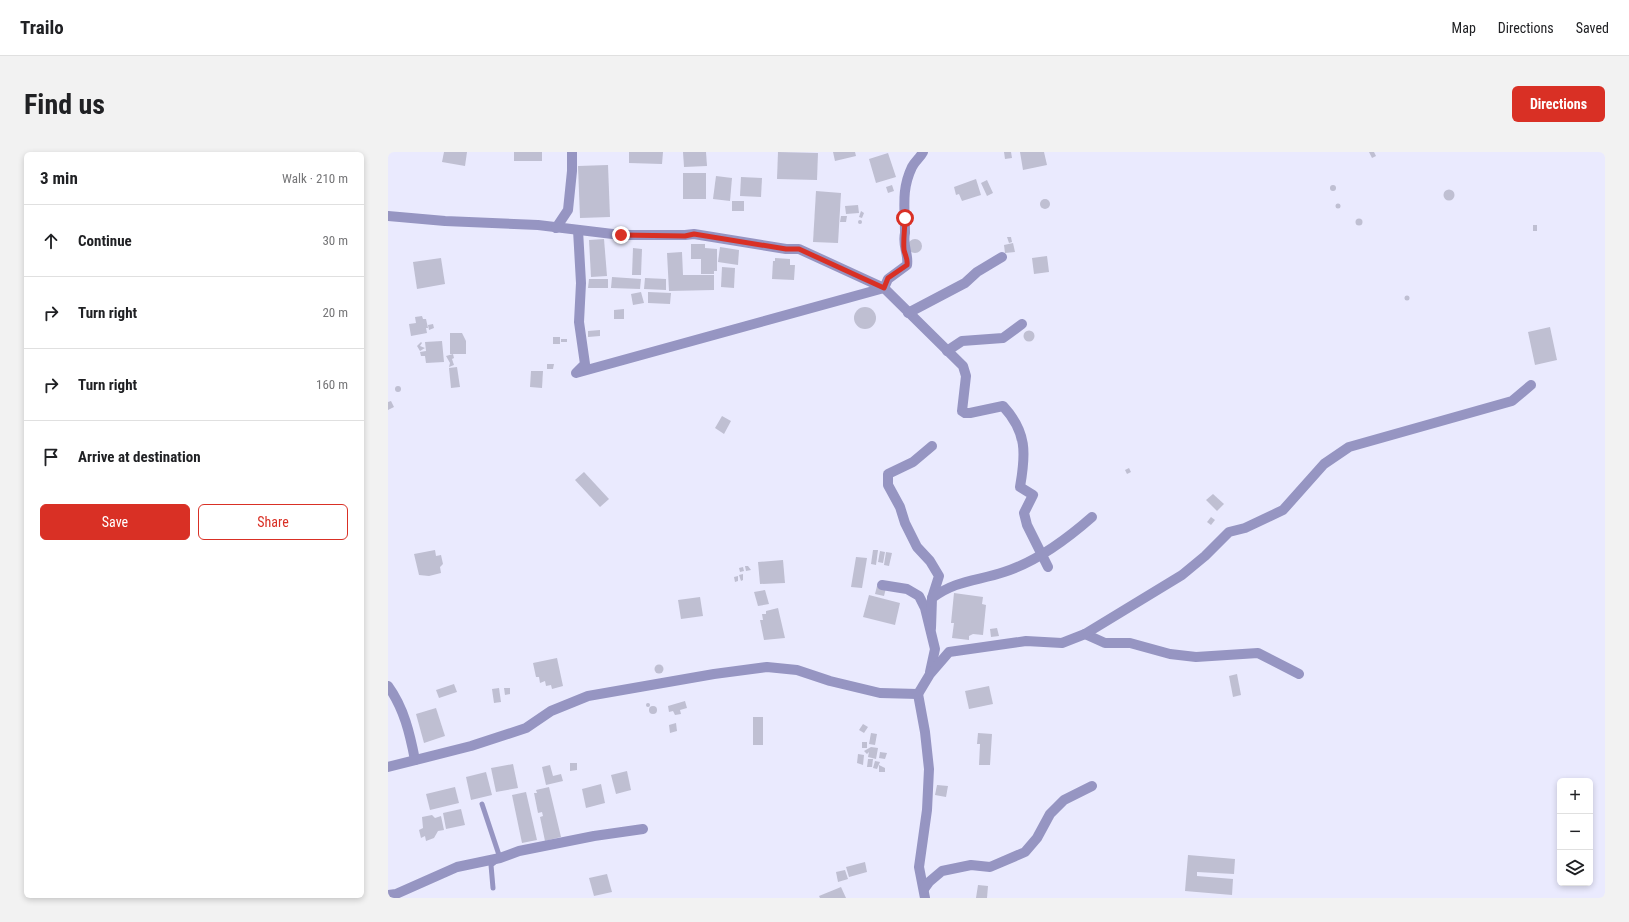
<!DOCTYPE html>
<html lang="en">
<head>
<meta charset="utf-8">
<style>
  :root { --surface:#fff; --page:#f2f2f2; --text:#202124; --muted:#757577; --line:#e0e0e0; --accent:#d93025 }
  body { margin:0; font-family:"Roboto Condensed",sans-serif; background:var(--page); color:var(--text) }
  .controls { position:absolute; right:12px; bottom:12px; display:grid; overflow:hidden; border-radius:6px; box-shadow:0 2px 6px #0003 }
  .controls button { width:36px; height:36px; display:grid; place-items:center; padding:0; border:0; border-bottom:1px solid var(--line); background:var(--surface); color:var(--text); font:20px sans-serif }
  .stop { position:absolute; width:12px; height:12px; margin:-9px; border:3px solid #d93025; border-radius:50%; background:#fff }
  .stop.end { background:#d93025; border-color:#fff; box-shadow:0 1px 4px #0008 }
  .list { margin:0; padding:0; list-style:none }
  h2 { display:flex; justify-content:space-between; align-items:center; height:52px; margin:0; padding:0 16px; font-size:17px }
  h2 small { font-size:13px; font-weight:400; color:var(--muted) }
  .list li { display:grid; grid-template-columns:26px 1fr auto; gap:12px; align-items:center; box-sizing:border-box; height:72px; padding:0 16px; border-top:1px solid var(--line) }
  .list b { display:block; font-size:15px; white-space:nowrap }
  .list em { font-size:13px; font-style:normal; color:var(--muted) }
  .actions { display:flex; gap:8px; padding:12px 16px }
  .actions a { flex:1; padding:9px 0; border:1px solid var(--accent); border-radius:6px; text-align:center; font-size:14px; color:var(--accent) }
  .actions .main { background:var(--accent); color:#fff }
  .icon { flex:none; width:22px; height:22px; fill:none; stroke:currentColor; stroke-width:2; stroke-linecap:round; stroke-linejoin:round }
  .map { position:relative; flex:none; width:1217px; height:746px; overflow:hidden; border-radius:6px }
  header { display:flex; align-items:center; gap:24px; box-sizing:border-box; height:56px; padding:0 20px; background:var(--surface); border-bottom:1px solid var(--line) }
  header strong { font-size:19px }
  nav { display:flex; gap:22px; margin-inline-start:auto; font-size:14px }
  .intro { display:flex; align-items:center; justify-content:space-between; box-sizing:border-box; height:96px; padding:0 24px }
  h1 { margin:0; font-size:28px }
  .button { padding:10px 18px; border-radius:6px; background:var(--accent); color:#fff; font-size:14px; font-weight:700 }
  main { display:flex; gap:24px; padding:0 24px }
  aside { flex:1; background:var(--surface); border-radius:6px; box-shadow:0 2px 6px #0003 }
  .map>svg:first-child { display:block }
  .building { fill:#bfbfd2 }
  .lines { fill:none; stroke-linecap:round; stroke-linejoin:round }
  .service { stroke:#9695c2; stroke-width:5 }
  .minor { stroke:#9695c2; stroke-width:10 }
  .route { stroke:#d93025; stroke-width:5 }
</style>
</head>
<body>
<header>
<strong>Trailo</strong>
<nav><a>Map</a><a>Directions</a><a>Saved</a></nav>
</header>
<div class="intro"><h1>Find us</h1><a class="button">Directions</a></div>
<main>
<aside>
<h2>3 min<small>Walk · 210 m</small></h2>
<ul class="list">
<li><svg class="icon" aria-label="ahead" viewBox="0 0 24 24"><path d="M12 20V5M6 11l6-6 6 6"/></svg><div><b>Continue</b></div><em>30 m</em></li>
<li><svg class="icon" aria-label="right" viewBox="0 0 24 24"><path d="M7 20v-9h11M14 6l5 5-5 5"/></svg><div><b>Turn right</b></div><em>20 m</em></li>
<li><svg class="icon" aria-label="right" viewBox="0 0 24 24"><path d="M7 20v-9h11M14 6l5 5-5 5"/></svg><div><b>Turn right</b></div><em>160 m</em></li>
<li><svg class="icon" aria-label="arrive" viewBox="0 0 24 24"><path d="M6 21V4h12l-3 4 3 4H6"/></svg><div><b>Arrive at destination</b></div></li>
</ul>
<div class="actions"><a class="main">Save</a><a>Share</a></div>
</aside>
<div class="map">
<svg width="1217" height="746" viewBox="0 0 1217 746">
  <rect width="100%" height="100%" fill="#eaeafe"/>
  <!-- building -->
  <g class="building">
    <polygon points="56,0 79,0 77,14 54,10"/>
    <rect x="126" y="0" width="28" height="9"/>
    <polygon points="241,0 275,0 274,12 241,11"/>
    <polygon points="295,0 318,0 319,14 296,15"/>
    <polygon points="390,0 430,1 429,28 389,27"/>
    <polygon points="445,0 467,0 468,4 447,9"/>
    <polygon points="616,0 623,0 624,6 617,7"/>
    <polygon points="632,0 656,0 659,13 635,18"/>
    <polygon points="981,0 986,0 988,4 984,6"/>
    <polygon points="500,1 508,25 488,31 481,7"/>
    <polygon points="220,13 222,65 192,66 190,14"/>
    <rect x="295" y="21" width="23" height="26"/>
    <polygon points="328,24 344,26 342,49 325,47"/>
    <polygon points="353,25 374,26 373,45 352,44"/>
    <polygon points="588,27 593,43 574,49 571,42 568,43 566,35"/>
    <polygon points="599,28 605,41 599,44 593,31"/>
    <polygon points="504,33 506,39 500,41 498,35"/>
    <circle cx="945" cy="36" r="3"/>
    <circle cx="1061" cy="43" r="5.5"/>
    <polygon points="428,39 453,41 450,91 425,90"/>
    <circle cx="657" cy="52" r="5"/>
    <rect x="344" y="49" width="12" height="10"/>
    <circle cx="950" cy="54" r="2.5"/>
    <polygon points="470,53 471,61 458,62 457,54"/>
    <polygon points="473,59 476,61 474,66 471,65"/>
    <polygon points="453,64 459,64 458,70 452,70"/>
    <circle cx="971" cy="70" r="3.5"/>
    <circle cx="472" cy="70" r="2"/>
    <rect x="1145" y="73" width="4" height="6"/>
    <polygon points="619,85 623,85 624,90 621,91"/>
    <circle cx="527" cy="94" r="7"/>
    <polygon points="216,87 219,124 203,125 201,88"/>
    <polygon points="625,91 627,100 617,101 616,93"/>
    <polygon points="303,92 317,92 317,96 329,97 329,119 326,119 326,122 313,122 313,107 303,107"/>
    <polygon points="332,95 351,98 350,113 330,110"/>
    <polygon points="245,96 254,97 253,123 244,123"/>
    <polygon points="294,100 295,123 326,123 326,138 281,139 279,101"/>
    <polygon points="659,104 661,120 646,122 644,106"/>
    <polygon points="53,106 57,132 29,137 25,110"/>
    <polygon points="387,106 402,107 402,113 407,113 406,128 384,127 385,109 387,109"/>
    <polygon points="334,115 347,116 346,136 333,135"/>
    <polygon points="224,125 253,127 252,137 223,136"/>
    <polygon points="257,126 278,127 278,138 256,137"/>
    <polygon points="201,127 220,127 220,136 200,136"/>
    <polygon points="253,140 256,151 245,153 243,142"/>
    <polygon points="260,140 283,141 282,152 260,151"/>
    <circle cx="1019" cy="146" r="2.5"/>
    <circle cx="477" cy="166" r="11"/>
    <polygon points="236,157 236,167 226,167 226,158"/>
    <polygon points="34,164 35,167 38,167 40,176 38,176 39,181 23,184 21,172 28,171 27,165"/>
    <polygon points="45,172 46,176 41,178 40,173"/>
    <polygon points="1162,175 1169,208 1147,213 1140,180"/>
    <polygon points="212,178 212,184 200,185 200,179"/>
    <circle cx="641" cy="184" r="5.5"/>
    <polygon points="62,181 74,181 78,189 78,202 62,202"/>
    <rect x="165" y="185" width="7" height="7"/>
    <rect x="173" y="187" width="6" height="3"/>
    <polygon points="54,189 56,210 38,211 37,204 33,204 32,200 38,199 37,190"/>
    <polygon points="33,190 34,191 32,194 37,196 32,199 29,194"/>
    <polygon points="65,202 66,206 64,207 66,213 61,215 62,211 58,204"/>
    <polygon points="159,212 166,212 165,217 159,217"/>
    <polygon points="69,215 72,235 63,236 61,216"/>
    <polygon points="143,219 155,219 154,236 142,235"/>
    <circle cx="10" cy="237" r="3"/>
    <polygon points="3,249 6,255 0,258 0,250"/>
    <polygon points="334,264 343,269 336,282 327,276"/>
    <polygon points="741,316 743,320 739,322 737,318"/>
    <polygon points="196,320 221,347 212,355 187,328"/>
    <polygon points="825,342 836,352 829,359 818,348"/>
    <polygon points="823,365 827,368 823,373 819,370"/>
    <polygon points="47,398 48,404 53,403 55,412 52,415 53,421 41,424 31,423 26,402"/>
    <polygon points="485,398 490,398 488,413 483,412"/>
    <polygon points="492,399 497,400 495,411 490,410"/>
    <polygon points="498,400 504,401 501,414 496,413"/>
    <polygon points="468,405 479,406 474,436 463,435"/>
    <polygon points="395,408 397,431 372,432 370,410"/>
    <polygon points="357,414 360,414 363,418 358,419"/>
    <polygon points="355,415 356,419 352,420 351,416"/>
    <polygon points="355,422 355,428 353,429 351,423"/>
    <polygon points="350,424 350,429 347,430 346,425"/>
    <polygon points="489,434 498,436 496,444 487,442"/>
    <polygon points="377,438 381,452 370,454 366,440"/>
    <polygon points="566,441 595,445 594,452 598,453 595,483 585,482 581,484 581,488 564,486 566,471 563,471"/>
    <polygon points="481,443 512,451 507,473 475,465"/>
    <polygon points="312,445 315,464 293,467 290,448"/>
    <polygon points="390,456 397,486 376,488 372,468 375,468 374,462 378,462 378,459"/>
    <polygon points="609,476 611,484 603,485 602,477"/>
    <polygon points="169,506 175,534 164,537 163,533 158,534 157,529 152,531 151,525 148,525 145,511"/>
    <circle cx="271" cy="517" r="4.5"/>
    <polygon points="849,522 853,543 845,545 841,524"/>
    <polygon points="66,532 69,540 51,546 48,538"/>
    <polygon points="601,534 605,552 581,557 577,539"/>
    <polygon points="111,536 113,550 106,551 104,537"/>
    <polygon points="116,536 122,536 122,542 117,543"/>
    <polygon points="297,549 299,556 292,558 293,562 287,563 285,559 281,560 280,554"/>
    <circle cx="260" cy="553" r="2"/>
    <circle cx="265" cy="558" r="4"/>
    <polygon points="48,556 57,584 36,591 28,562"/>
    <rect x="365" y="565" width="10" height="28"/>
    <polygon points="288,571 289,579 282,581 281,573"/>
    <polygon points="475,572 480,575 476,581 471,578"/>
    <polygon points="483,581 489,582 487,593 481,592"/>
    <polygon points="590,581 604,582 602,613 591,613 592,592 589,592"/>
    <rect x="474" y="590" width="5" height="6"/>
    <polygon points="483,595 490,596 488,607 480,605 481,600 479,602 476,599"/>
    <polygon points="492,600 499,601 497,607 491,606"/>
    <polygon points="470,602 476,603 475,613 469,611"/>
    <polygon points="480,607 485,607 484,615 479,615"/>
    <polygon points="487,609 492,610 489,617 485,616"/>
    <polygon points="182,611 189,611 189,618 182,619"/>
    <polygon points="125,612 130,636 108,640 103,616"/>
    <polygon points="162,613 165,624 173,622 175,629 158,633 154,615"/>
    <polygon points="491,613 497,616 497,620 491,620"/>
    <polygon points="239,619 243,638 228,642 223,623"/>
    <polygon points="98,620 104,643 83,648 78,625"/>
    <polygon points="213,632 217,651 198,656 194,637"/>
    <polygon points="549,633 560,634 558,645 547,643"/>
    <polygon points="67,635 71,651 42,658 38,642"/>
    <polygon points="161,635 173,685 157,689 152,665 155,664 154,660 150,661 146,641 149,641 148,638"/>
    <polygon points="138,640 149,688 134,691 124,643"/>
    <polygon points="73,657 77,673 58,677 55,661"/>
    <polygon points="44,663 47,666 53,664 56,678 50,679 46,686 38,689 37,684 33,686 31,678 35,676 34,665"/>
    <polygon points="800,703 847,707 846,722 809,720 809,724 845,727 844,743 797,739"/>
    <polygon points="477,710 479,720 461,725 458,715"/>
    <polygon points="457,718 460,727 450,730 448,720"/>
    <polygon points="219,722 224,740 206,744 201,726"/>
    <polygon points="590,733 600,734 599,746 588,746"/>
    <polygon points="453,735 458,746 432,746 431,744"/>
  </g>
  <g class="lines">
    <!-- service -->
    <polyline class="service" points="94,652 112,706 103,713 105,736"/>
    <!-- minor -->
    <g class="minor">
      <path d="M 0,64 L 57,69 L 150,73 L 233,83 L 297,83 L 306,82 L 398,97 L 411,97 L 496,136 L 575,214 L 578,224 L 574,259 L 577,261 L 582,261 L 615,254 C 639,280 638,301 632,335 L 645,343 L 636,361 L 639,373 L 660,415"/>
      <polyline points="168,76 180,58 184,19 184,0"/>
      <path d="M 190,78 L 193,131 L 191,170 L 197,212 L 188,221 L 496,136 L 500,127 L 519,113 C 521,102 514,94 517,81 C 517,56 513,38 524,15 C 527,9 532,6 535,0"/>
      <polyline points="520,161 577,131 589,120 614,105"/>
      <polyline points="559,199 574,189 615,186 634,172"/>
      <polyline points="544,294 525,310 500,322 500,333 512,355 517,371 529,395 542,409 551,424 544,446"/>
      <polyline points="494,433 519,437 531,444 537,456 547,497 542,520"/>
      <path d="M 543,476 L 544,446 C 568,428 589,429 616,420 C 648,410 679,387 704,365"/>
      <polyline points="697,482 717,491 742,491 782,502 808,505 870,501 911,522"/>
      <path d="M 0,534 C 16,556 22,582 27,608"/>
      <polyline points="530,542 537,580 541,617 539,658 531,715 537,746"/>
      <polyline points="0,615 83,594 138,576 163,559 200,544 326,522 379,515 409,518 442,529 492,541 530,542 542,522 561,500 638,489 674,491 697,482 794,423 817,404 841,380 857,376 895,358 936,312 961,295 1124,249 1143,233"/>
      <polyline points="536,737 541,730 554,719 583,713 602,715 637,700 649,686 662,662 676,648 704,634"/>
      <polyline points="0,743 8,742 69,715 112,706 131,699 206,684 255,677"/>
    </g>
  </g>
  <g class="lines">
    <!-- route -->
    <path class="route" d="M 233,83 L 297,84 L 306,82 L 398,97 L 411,97 L 496,136 L 500,126 L 519,113 C 520,107 517,103 516,98 C 515,87 517,76 517,66"/>
  </g>
</svg>
<div class="controls">
<button>+</button>
<button>−</button>
<button><svg class="icon" aria-label="layers" viewBox="0 0 24 24"><path d="M12 4l9 5-9 5-9-5zM3 14l9 5 9-5"/></svg></button>
</div>
<div class="stop" style="left:517px;top:66px"></div>
<div class="stop end" style="left:233px;top:83px"></div>
</div>
</main>
</body>
</html>
